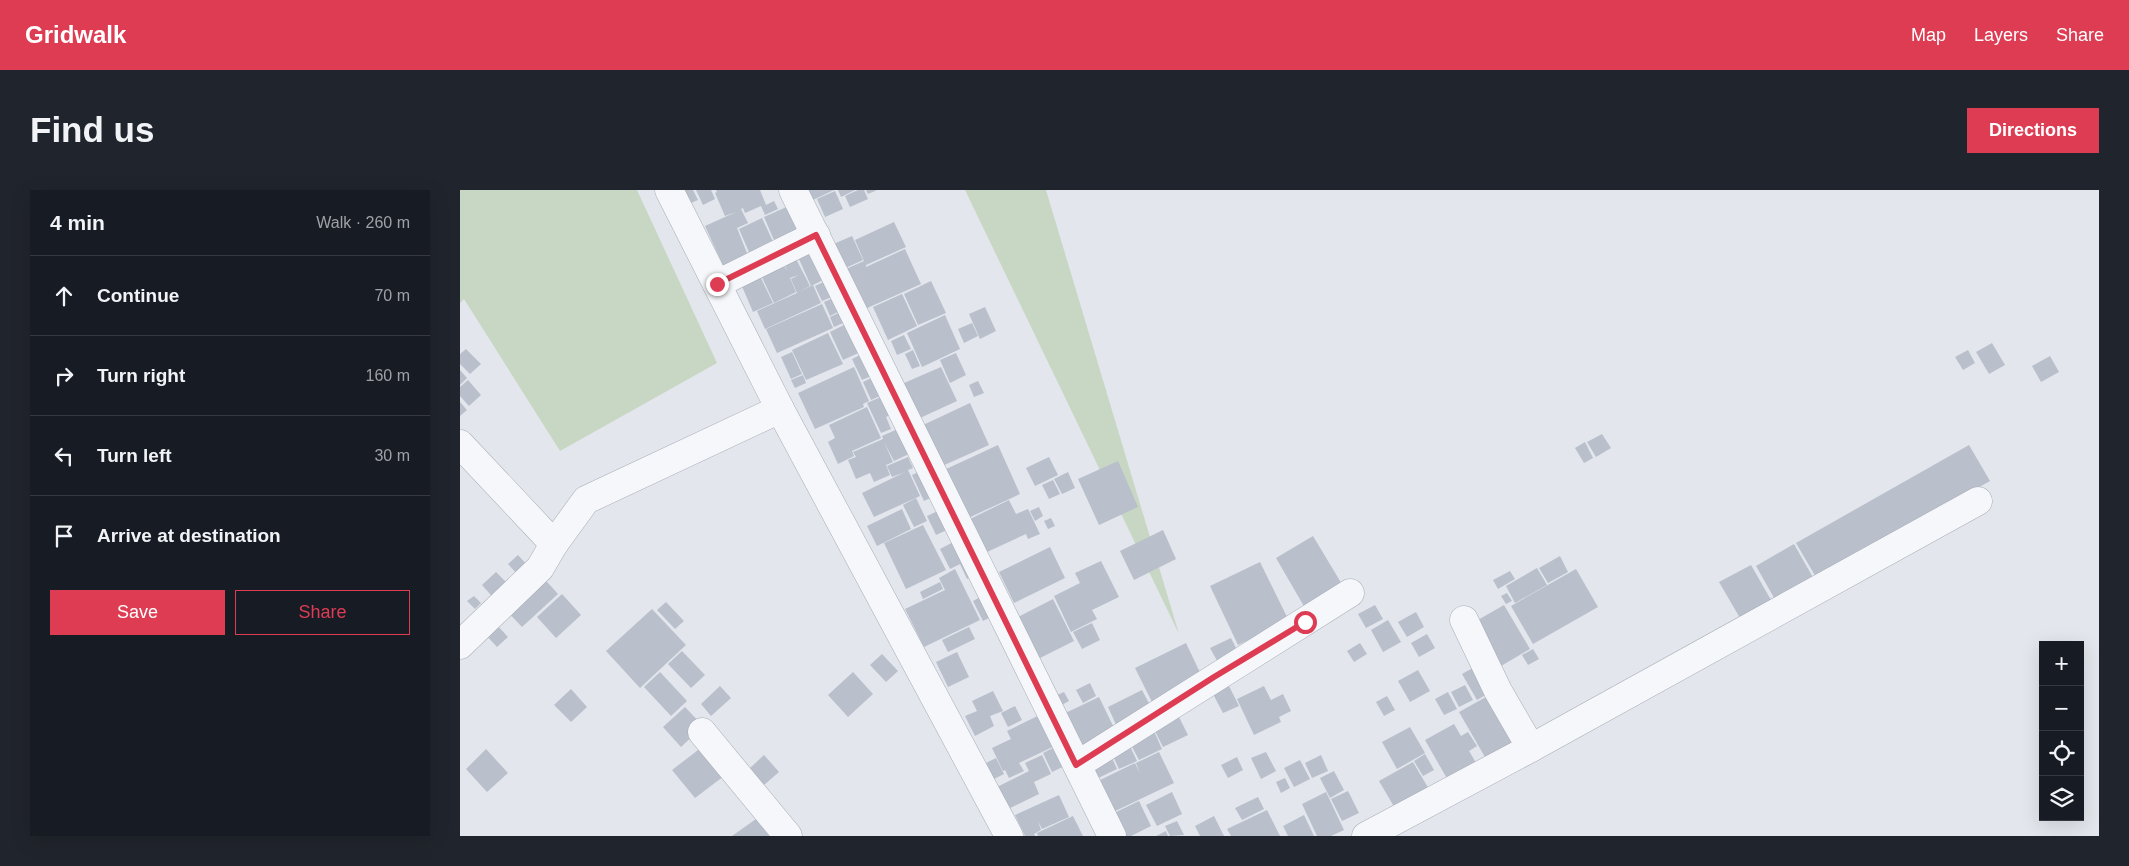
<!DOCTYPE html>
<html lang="en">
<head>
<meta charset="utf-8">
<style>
  :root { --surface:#171b24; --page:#20242c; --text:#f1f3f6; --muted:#9ea1a6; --line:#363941; --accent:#dd3c53 }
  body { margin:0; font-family:Helvetica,sans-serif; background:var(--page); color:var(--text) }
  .controls { position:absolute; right:15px; bottom:15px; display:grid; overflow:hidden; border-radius:0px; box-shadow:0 5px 20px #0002 }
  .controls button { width:45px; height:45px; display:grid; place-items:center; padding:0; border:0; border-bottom:1px solid var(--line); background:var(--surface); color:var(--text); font:25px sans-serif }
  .stop { position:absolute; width:15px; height:15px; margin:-11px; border:4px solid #dd3c53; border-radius:50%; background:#fff }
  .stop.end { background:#dd3c53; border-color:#fff; box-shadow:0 1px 5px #0008 }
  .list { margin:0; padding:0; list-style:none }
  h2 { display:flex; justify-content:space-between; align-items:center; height:65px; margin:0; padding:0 20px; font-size:21px }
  h2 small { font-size:16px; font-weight:400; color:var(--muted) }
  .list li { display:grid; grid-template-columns:32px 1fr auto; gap:15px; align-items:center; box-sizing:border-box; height:80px; padding:0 20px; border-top:1px solid var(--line) }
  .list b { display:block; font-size:19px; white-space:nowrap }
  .list em { font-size:16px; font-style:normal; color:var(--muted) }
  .actions { display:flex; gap:10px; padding:15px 20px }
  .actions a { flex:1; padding:11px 0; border:1px solid var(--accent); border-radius:0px; text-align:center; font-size:18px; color:var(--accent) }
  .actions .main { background:var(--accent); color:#fff }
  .icon { flex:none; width:28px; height:28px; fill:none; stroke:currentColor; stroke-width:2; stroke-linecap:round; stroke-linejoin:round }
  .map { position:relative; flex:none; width:1639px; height:646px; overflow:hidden; border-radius:0px }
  header { display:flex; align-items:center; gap:30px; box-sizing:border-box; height:70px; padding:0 25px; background:var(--accent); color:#fff }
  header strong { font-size:24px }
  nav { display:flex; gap:28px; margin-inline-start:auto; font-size:18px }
  .intro { display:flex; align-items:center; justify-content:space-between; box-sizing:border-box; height:120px; padding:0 30px }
  h1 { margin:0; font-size:35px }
  .button { padding:12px 22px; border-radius:0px; background:var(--accent); color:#fff; font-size:18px; font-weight:700 }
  main { display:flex; gap:30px; padding:0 30px }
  aside { flex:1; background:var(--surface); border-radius:0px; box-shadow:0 5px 20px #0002 }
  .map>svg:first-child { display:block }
  .green { fill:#c8d7c3 }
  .building { fill:#b9bfcb }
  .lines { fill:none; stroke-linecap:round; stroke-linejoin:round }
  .minor-casing { stroke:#a7adb7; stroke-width:29 }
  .minor { stroke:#f6f7fa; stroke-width:28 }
  .route { stroke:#dd3c53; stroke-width:6 }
</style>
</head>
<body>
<header>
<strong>Gridwalk</strong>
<nav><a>Map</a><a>Layers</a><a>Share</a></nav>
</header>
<div class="intro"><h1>Find us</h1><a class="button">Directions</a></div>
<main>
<aside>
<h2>4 min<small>Walk · 260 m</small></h2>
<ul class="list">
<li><svg class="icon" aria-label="ahead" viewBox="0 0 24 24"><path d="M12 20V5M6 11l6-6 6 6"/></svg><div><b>Continue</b></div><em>70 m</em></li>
<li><svg class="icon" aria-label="right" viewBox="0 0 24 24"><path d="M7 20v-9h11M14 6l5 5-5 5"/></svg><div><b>Turn right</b></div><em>160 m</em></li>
<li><svg class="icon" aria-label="left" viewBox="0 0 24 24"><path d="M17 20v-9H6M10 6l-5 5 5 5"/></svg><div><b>Turn left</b></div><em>30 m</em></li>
<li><svg class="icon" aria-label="arrive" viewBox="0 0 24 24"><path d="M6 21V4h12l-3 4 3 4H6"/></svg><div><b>Arrive at destination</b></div></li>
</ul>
<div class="actions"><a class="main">Save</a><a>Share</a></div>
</aside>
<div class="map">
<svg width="1639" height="646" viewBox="0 0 1639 646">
  <rect width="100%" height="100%" fill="#e3e6ec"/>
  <!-- green -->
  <g class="green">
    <polygon points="0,0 177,0 257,173 100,261 4,109 0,113"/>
    <polygon points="505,0 586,0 719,444"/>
  </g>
  <!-- building -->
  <g class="building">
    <polygon points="222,0 233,0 238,10 226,15"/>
    <polygon points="236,0 251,0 255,9 243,15"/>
    <polygon points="256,0 300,0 306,15 314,11 318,19 305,25 301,16 285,23 283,18 281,19 288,33 277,38 291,73 267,84 245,36 276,22 265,26 255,3 257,2"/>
    <polygon points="348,0 374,0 353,10"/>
    <polygon points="378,0 395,0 381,7"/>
    <polygon points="398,0 404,0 408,9 390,17 385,6"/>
    <polygon points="406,0 417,0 408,4"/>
    <polygon points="375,1 383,19 365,27 357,9"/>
    <polygon points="331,15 341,37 314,50 304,27"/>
    <polygon points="302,28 316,58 292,69 279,39"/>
    <polygon points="434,32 446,57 406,75 406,77 445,59 461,94 405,119 386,79 404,71 395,50"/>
    <polygon points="392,46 403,70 381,80 369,56"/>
    <polygon points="358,57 371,86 351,96 338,67"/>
    <polygon points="335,67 350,96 339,102 353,95 361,113 305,139 297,121 337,103 331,89 339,85 330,88 336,102 314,113 300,83 323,73 327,81 324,72"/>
    <polygon points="300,86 313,113 293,122 281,94"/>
    <polygon points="372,88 379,104 362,111 355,96"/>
    <polygon points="471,91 486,123 458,135 444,104"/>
    <polygon points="442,104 457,136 428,150 413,117"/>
    <polygon points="378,106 384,119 370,126 364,112"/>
    <polygon points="362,114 373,138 317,163 306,139"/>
    <polygon points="525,117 536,141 520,149 509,124"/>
    <polygon points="385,120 390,130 374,137 370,127"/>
    <polygon points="485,125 500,159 462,177 447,143"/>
    <polygon points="392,131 405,160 383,170 370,142"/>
    <polygon points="512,133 518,146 504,153 498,139"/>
    <polygon points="368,143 383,174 346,190 332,160"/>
    <polygon points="444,145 451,159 437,165 431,151"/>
    <polygon points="1532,153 1545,175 1529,184 1516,162"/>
    <polygon points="6,159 21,174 10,184 0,174 0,164"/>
    <polygon points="453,160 460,176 452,179 445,164"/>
    <polygon points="1508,160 1515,173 1503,180 1495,167"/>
    <polygon points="332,162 342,184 331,189 321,167"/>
    <polygon points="406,162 416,184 402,190 392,169"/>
    <polygon points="496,163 506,185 490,193 480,170"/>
    <polygon points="1590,166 1599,182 1581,192 1572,176"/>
    <polygon points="394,177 409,211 403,214 404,217 355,239 338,203"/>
    <polygon points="481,177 497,211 460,228 444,193"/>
    <polygon points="0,180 7,188 0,195"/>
    <polygon points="420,184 429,202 411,210 403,192"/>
    <polygon points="343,185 346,193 335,198 331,190"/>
    <polygon points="8,190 21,205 9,216 0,206 0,197"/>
    <polygon points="518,191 524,203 514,207 509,195"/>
    <polygon points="430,203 438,221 426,227 431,239 421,243 407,213"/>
    <polygon points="0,212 7,220 0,226"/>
    <polygon points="510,213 529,255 480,277 461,236"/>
    <polygon points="407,217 421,248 392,261 394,266 378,274 368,252 375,248 369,235"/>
    <polygon points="440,238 451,263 434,271 424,252 433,272 426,275 430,285 414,292 410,283 396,289 388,270 396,267 393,262 423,249 422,246"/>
    <polygon points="1142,244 1151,258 1136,267 1127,252"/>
    <polygon points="1125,252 1133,268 1124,273 1115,258"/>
    <polygon points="538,255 560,304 506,329 484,280"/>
    <polygon points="1509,255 1530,291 1357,389 1336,353"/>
    <polygon points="448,267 453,278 448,280 460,306 414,327 402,303 445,282 432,287 427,276"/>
    <polygon points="589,267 598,285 575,296 566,278"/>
    <polygon points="658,271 678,317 639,335 618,289"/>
    <polygon points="469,277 481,303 464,311 452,285"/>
    <polygon points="608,282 615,298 602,304 594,289"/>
    <polygon points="593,290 600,304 589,309 582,295"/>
    <polygon points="456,308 467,331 454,337 443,315"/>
    <polygon points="549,310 556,324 568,319 580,344 568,349 566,344 527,362 510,329"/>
    <polygon points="579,317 583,326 575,331 570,321"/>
    <polygon points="442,319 451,339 417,356 407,336"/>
    <polygon points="480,320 489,339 476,345 467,326"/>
    <polygon points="591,328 595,336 588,339 584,331"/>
    <polygon points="463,335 486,380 446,399 424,353"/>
    <polygon points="703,340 716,369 674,390 660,361"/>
    <polygon points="853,346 883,396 845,418 816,368"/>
    <polygon points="503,347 521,382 507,389 500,374 490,379 480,359"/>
    <polygon points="1334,354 1355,391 1317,413 1296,376"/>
    <polygon points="590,357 605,388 554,413 539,382"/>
    <polygon points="58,365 68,376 58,385 48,374"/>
    <polygon points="1100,366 1108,382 1088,393 1079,378"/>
    <polygon points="641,371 659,407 632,420 637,429 611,442 594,406 620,393 615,383"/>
    <polygon points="800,372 829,431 778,455 750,396"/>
    <polygon points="1291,375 1311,410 1280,428 1259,392"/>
    <polygon points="1077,378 1087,395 1055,413 1046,396"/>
    <polygon points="495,379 520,430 464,457 445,419 485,400 479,388"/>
    <polygon points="1116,379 1138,417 1073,454 1051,416"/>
    <polygon points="1050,381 1055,389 1038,399 1033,390"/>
    <polygon points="36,382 52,398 37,412 22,395"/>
    <polygon points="79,383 98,404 62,437 42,416"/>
    <polygon points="480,392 483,399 463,409 460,402"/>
    <polygon points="529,402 539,423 523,431 513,411"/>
    <polygon points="1047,403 1052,411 1046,414 1041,406"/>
    <polygon points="102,404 121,425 96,448 77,427"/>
    <polygon points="14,406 21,413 15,419 7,411"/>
    <polygon points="593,409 614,451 576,470 556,428"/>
    <polygon points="206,412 224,431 215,439 197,420"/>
    <polygon points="915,415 923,429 906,438 898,424"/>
    <polygon points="1044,415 1070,459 1036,479 1011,434"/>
    <polygon points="192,419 226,455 180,498 146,461"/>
    <polygon points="956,422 964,437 947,447 938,432"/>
    <polygon points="928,430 941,452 923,462 911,440"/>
    <polygon points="35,433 48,447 37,457 24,443"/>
    <polygon points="632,433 640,450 622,459 613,442"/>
    <polygon points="509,437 515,449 488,462 482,450"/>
    <polygon points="967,444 975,458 959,467 951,453"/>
    <polygon points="771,448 780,466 760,476 750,458"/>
    <polygon points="726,453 744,491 694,516 675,478"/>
    <polygon points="900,453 907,464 894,472 887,461"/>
    <polygon points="1073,459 1079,469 1068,475 1062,465"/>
    <polygon points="222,461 245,485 231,498 208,474"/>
    <polygon points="497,462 509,487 488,497 476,472"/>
    <polygon points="422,464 438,481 426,492 410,475"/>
    <polygon points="1020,474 1034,500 1017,510 1002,484"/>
    <polygon points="958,480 970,501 950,512 938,491"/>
    <polygon points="200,482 227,511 211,526 184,497"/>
    <polygon points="393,482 413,504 388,527 368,505"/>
    <polygon points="630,493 636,506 623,513 616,500"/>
    <polygon points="1005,495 1013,510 999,517 991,502"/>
    <polygon points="260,496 271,508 251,526 241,514"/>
    <polygon points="769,496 779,516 763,523 753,504"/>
    <polygon points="804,496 811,510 823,504 831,521 819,527 821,532 794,545 777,509"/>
    <polygon points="111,499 127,517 111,532 94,515"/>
    <polygon points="682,500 694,523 659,541 648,517"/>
    <polygon points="533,501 543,521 530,526 534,536 515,546 505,526 517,521 512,511"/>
    <polygon points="604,502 609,511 600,516 595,506"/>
    <polygon points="988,502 997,519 984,525 975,509"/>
    <polygon points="1035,502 1064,553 1029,574 999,522"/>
    <polygon points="927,506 935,520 924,526 916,512"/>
    <polygon points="639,507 658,546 616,566 597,527"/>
    <polygon points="555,516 562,530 548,537 541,523"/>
    <polygon points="225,517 243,536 221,557 203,537"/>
    <polygon points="588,521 603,552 559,573 564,581 549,588 545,580 543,581 532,558 551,549 547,541"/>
    <polygon points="719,527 728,545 703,557 694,539"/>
    <polygon points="994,534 1001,546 1008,542 1017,556 1009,561 1018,576 989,592 965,550"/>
    <polygon points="950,537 965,563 937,579 922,552"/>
    <polygon points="693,539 702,559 679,570 669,551"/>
    <polygon points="668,552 677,571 659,579 650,560"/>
    <polygon points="603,553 613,572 592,582 583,563"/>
    <polygon points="242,557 264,586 235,608 212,580"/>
    <polygon points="26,559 48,583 27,602 6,579"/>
    <polygon points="649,561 657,579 628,593 619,576"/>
    <polygon points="699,562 714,593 651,623 636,592 675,573 680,584 676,573"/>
    <polygon points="806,562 816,581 801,589 791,568"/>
    <polygon points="965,564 974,580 963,586 954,571"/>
    <polygon points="304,565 319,582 304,595 289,579"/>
    <polygon points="582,565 591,584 574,592 579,604 548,619 537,597 569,581 565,573"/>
    <polygon points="861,565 868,581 852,588 845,573"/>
    <polygon points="777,567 783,580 768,588 761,575"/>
    <polygon points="536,568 544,584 534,589 526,573"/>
    <polygon points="840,570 850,589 834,597 824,578"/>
    <polygon points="953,572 970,601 936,620 919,591"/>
    <polygon points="874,581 884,600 870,608 860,588"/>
    <polygon points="825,588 830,598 821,603 816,592"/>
    <polygon points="888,601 899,623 882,631 871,609"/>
    <polygon points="712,602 722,624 697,636 686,615"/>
    <polygon points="866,602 884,640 871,646 857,646 842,614"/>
    <polygon points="599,605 609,627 582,639 578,631 581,640 574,644 575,646 565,646 555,625"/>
    <polygon points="798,607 804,619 782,630 775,618"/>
    <polygon points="679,611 691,636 671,646 663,646 652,624"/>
    <polygon points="807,620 820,646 771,646 767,639"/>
    <polygon points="844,625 854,646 828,646 823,636"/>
    <polygon points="613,626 623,646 578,646 577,643"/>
    <polygon points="754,626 764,646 740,646 735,636"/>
    <polygon points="296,629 309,646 272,646"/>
    <polygon points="717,631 724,645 710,646 705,636"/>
    <polygon points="706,641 708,646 696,646"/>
  </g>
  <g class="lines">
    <!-- minor casing -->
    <g class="minor-casing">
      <g id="minor">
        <polyline points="209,0 320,219 549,646"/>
        <polyline points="333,0 652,646"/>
        <polyline points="257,94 356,45"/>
        <polyline points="0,254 94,354"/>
        <polyline points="1004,430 1038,501 1071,558"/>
        <polyline points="0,455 80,378 94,354 126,310 320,219"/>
        <polyline points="242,542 328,646"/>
        <polyline points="617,575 890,403"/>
        <polyline points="906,646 1071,558 1518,311"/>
      </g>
    </g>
    <!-- minor -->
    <use href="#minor" class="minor"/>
  </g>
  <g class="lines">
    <!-- route -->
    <polyline class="route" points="257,94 356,45 616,575 754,487 845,432"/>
  </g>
</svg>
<div class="controls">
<button>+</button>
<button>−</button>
<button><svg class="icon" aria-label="locate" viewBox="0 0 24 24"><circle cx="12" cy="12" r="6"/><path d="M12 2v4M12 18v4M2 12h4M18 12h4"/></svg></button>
<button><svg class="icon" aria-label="layers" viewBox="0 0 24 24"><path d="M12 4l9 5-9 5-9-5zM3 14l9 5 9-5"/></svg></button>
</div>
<div class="stop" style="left:845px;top:432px"></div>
<div class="stop end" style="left:257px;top:94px"></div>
</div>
</main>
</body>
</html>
